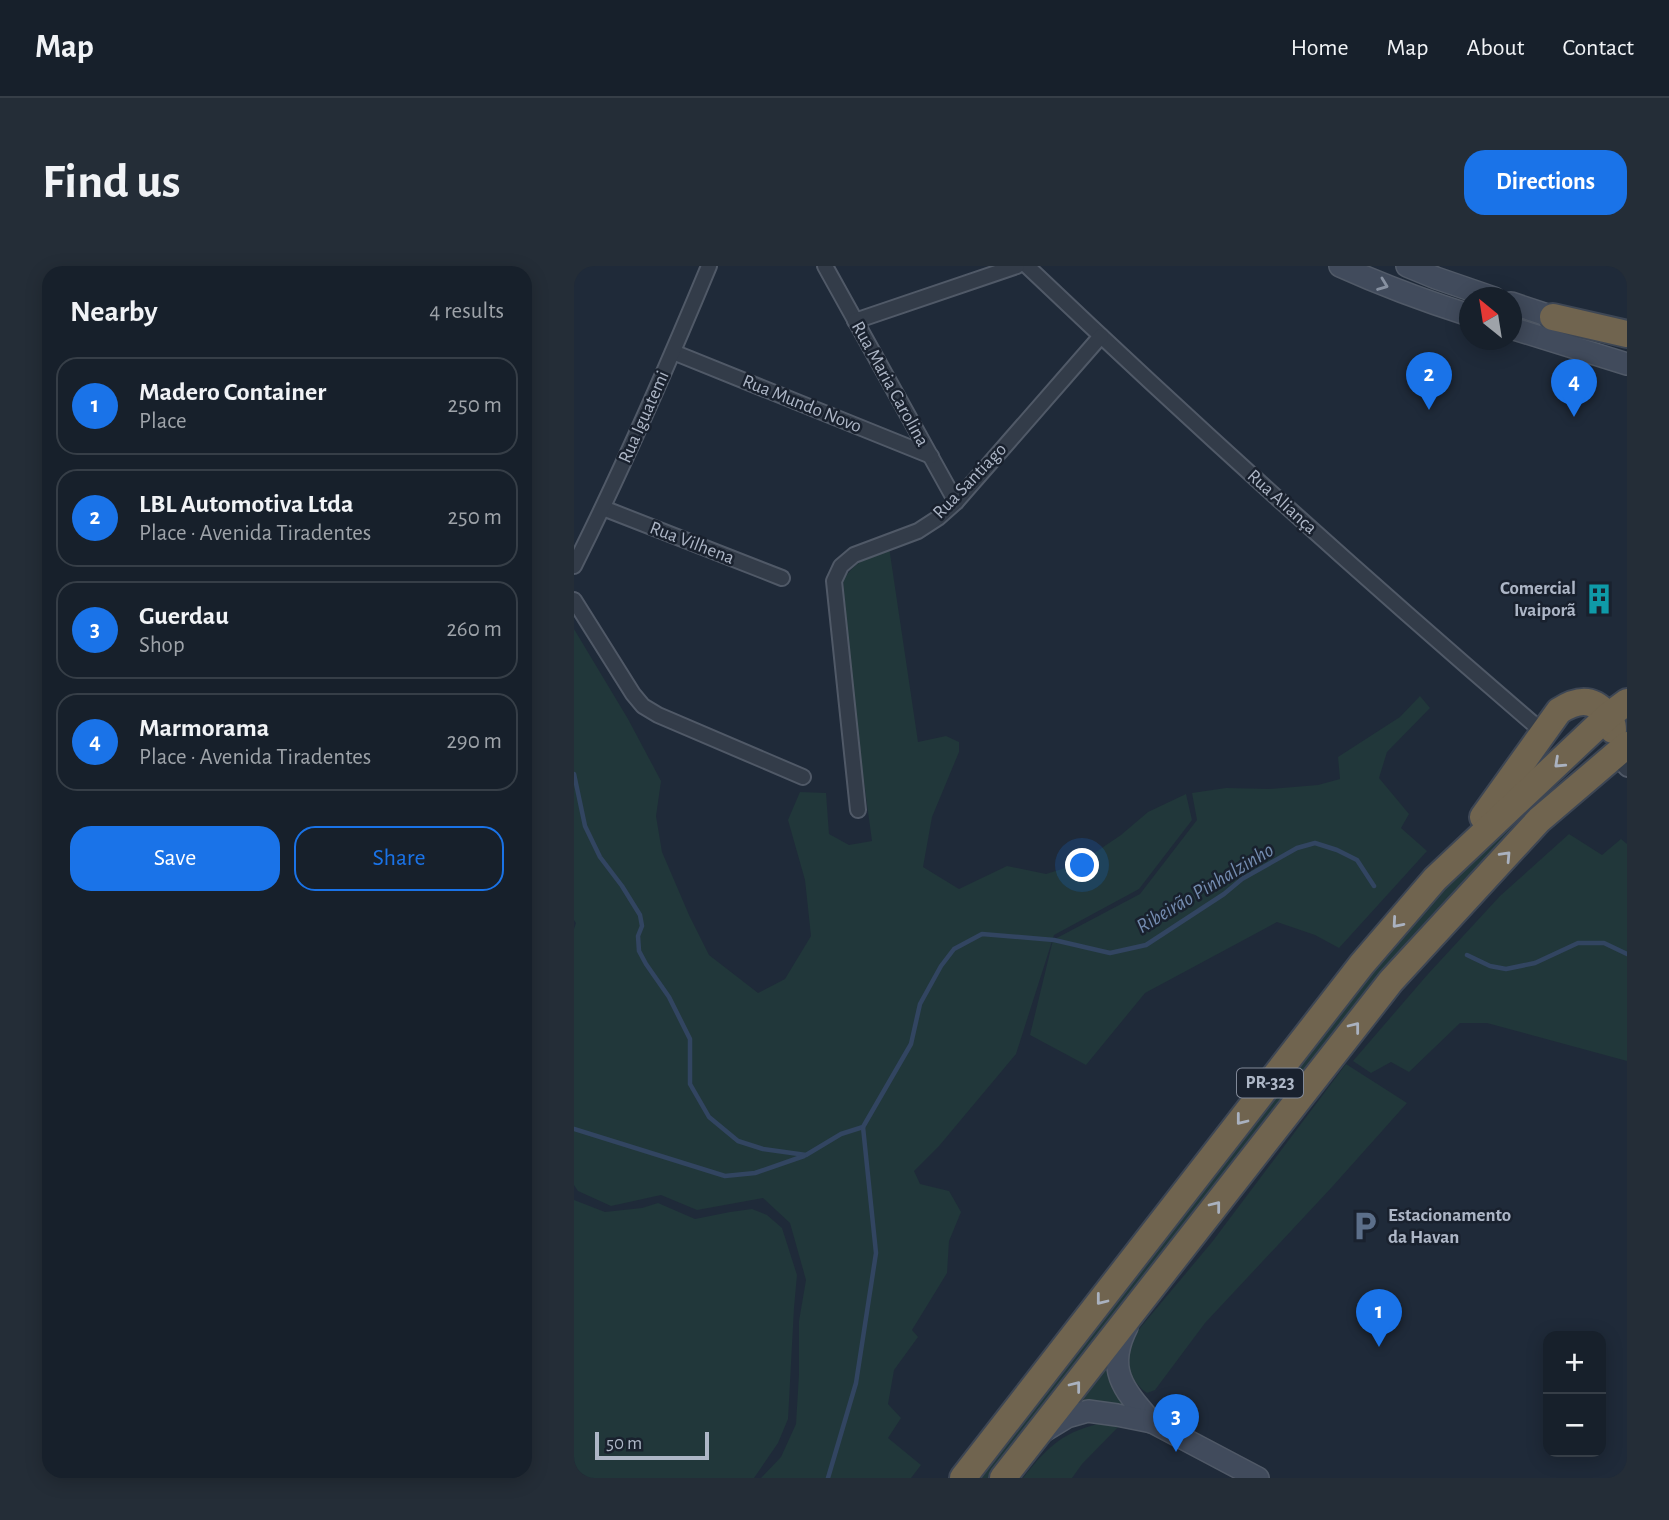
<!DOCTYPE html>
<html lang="en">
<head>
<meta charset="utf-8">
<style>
  :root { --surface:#17202b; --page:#242d37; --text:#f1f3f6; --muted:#9ea3a9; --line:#363e47; --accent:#1a73e8 }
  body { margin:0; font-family:"Alegreya Sans",sans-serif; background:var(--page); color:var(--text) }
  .controls { position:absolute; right:21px; bottom:21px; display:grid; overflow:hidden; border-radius:14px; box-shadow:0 4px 18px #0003 }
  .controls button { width:63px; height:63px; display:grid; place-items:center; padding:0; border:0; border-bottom:2px solid var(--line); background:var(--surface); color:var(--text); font:35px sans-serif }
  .compass { position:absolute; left:885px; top:21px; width:63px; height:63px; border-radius:50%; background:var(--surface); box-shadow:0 4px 18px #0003; rotate:330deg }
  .scale { position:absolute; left:21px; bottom:18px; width:114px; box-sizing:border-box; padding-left:7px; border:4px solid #adb6c6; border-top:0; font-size:19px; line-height:24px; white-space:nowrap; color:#adb6c6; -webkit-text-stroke:5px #19212e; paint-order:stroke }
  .you { position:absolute; left:509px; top:600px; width:24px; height:24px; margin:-18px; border:5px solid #fff; border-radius:50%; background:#1a73e8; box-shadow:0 0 0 10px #1a73e833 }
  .badge { display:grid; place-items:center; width:46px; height:46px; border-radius:50%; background:var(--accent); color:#fff; font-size:23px; font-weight:700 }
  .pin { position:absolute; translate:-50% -58px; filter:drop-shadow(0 2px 4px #0008) }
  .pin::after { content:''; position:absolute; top:37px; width:24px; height:21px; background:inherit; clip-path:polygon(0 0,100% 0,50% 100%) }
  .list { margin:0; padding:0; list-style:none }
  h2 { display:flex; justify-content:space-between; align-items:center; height:91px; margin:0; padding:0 28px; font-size:30px }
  h2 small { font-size:23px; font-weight:400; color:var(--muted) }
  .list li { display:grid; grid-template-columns:46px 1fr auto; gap:21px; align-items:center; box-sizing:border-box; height:98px; margin:0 14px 14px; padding:0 14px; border:2px solid var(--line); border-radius:21px }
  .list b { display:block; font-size:26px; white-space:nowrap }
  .list p { margin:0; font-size:23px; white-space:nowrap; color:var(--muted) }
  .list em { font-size:23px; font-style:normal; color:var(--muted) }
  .actions { display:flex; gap:14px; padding:21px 28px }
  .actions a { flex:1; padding:16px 0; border:2px solid var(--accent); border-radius:21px; text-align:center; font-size:24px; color:var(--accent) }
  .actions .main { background:var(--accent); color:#fff }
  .map { position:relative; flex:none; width:1053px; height:1212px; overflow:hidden; border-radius:21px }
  header { display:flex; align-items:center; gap:42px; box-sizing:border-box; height:98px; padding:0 35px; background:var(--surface); border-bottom:2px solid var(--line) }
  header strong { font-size:33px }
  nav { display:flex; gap:38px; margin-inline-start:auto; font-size:24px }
  .intro { display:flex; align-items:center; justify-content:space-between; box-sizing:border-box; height:168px; padding:0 42px }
  h1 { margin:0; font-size:49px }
  .button { padding:18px 32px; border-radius:21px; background:var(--accent); color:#fff; font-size:24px; font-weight:700 }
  main { display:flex; gap:42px; padding:0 42px }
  aside { flex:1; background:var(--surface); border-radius:21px; box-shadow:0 4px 18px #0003 }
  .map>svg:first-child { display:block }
  .green { fill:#21373a }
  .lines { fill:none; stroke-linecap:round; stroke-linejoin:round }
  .stream { stroke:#324561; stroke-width:4.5 }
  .street-casing { stroke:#505967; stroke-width:18 }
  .secondary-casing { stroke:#505967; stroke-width:24 }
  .highway-casing { stroke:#3d4654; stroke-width:30 }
  .street { stroke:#333c49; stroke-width:14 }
  .secondary { stroke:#414b5c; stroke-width:21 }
  .highway { stroke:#70644f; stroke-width:26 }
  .oneway { stroke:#8791a1 }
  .oneway2 { stroke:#aab2c0 }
  .labels { text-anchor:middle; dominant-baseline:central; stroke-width:5; stroke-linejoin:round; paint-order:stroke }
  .shield { fill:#19212e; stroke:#818998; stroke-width:2 }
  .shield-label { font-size:18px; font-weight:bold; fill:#adb6c6 }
  .street-label { font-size:19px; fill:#adb6c6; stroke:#19212e }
  .poi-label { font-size:19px; font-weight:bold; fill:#adb6c6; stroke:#19212e; text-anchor:end }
  .water-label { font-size:21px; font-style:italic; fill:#748cb0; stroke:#19212e }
</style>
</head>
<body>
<header>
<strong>Map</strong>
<nav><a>Home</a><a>Map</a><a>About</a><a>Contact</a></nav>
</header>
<div class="intro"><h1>Find us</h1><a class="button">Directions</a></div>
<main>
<aside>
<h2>Nearby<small>4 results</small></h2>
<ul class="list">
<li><span class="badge">1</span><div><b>Madero Container</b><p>Place</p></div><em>250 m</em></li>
<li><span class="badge">2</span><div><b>LBL Automotiva Ltda</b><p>Place · Avenida Tiradentes</p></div><em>250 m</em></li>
<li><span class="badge">3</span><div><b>Guerdau</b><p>Shop</p></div><em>260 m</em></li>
<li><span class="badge">4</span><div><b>Marmorama</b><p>Place · Avenida Tiradentes</p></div><em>290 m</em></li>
</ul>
<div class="actions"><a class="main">Save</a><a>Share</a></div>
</aside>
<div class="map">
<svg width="1053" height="1212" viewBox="0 0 1053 1212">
  <rect width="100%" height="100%" fill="#1f2a39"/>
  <!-- green -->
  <g class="green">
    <path d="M 315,281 L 344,476 L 372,470 L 385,476 L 385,486 L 358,551 L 349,601 L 385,623 L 433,600 L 472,608 L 504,598 L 547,569 L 574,546 L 612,528 L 618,554 L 565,623 L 480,669 L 442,788 L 365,880 L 340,905 L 346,918 L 375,925 L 387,946 L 375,975 L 373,1007 L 338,1064 L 344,1071 L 320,1104 L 314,1138 L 327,1152 L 314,1172 L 347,1199 L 337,1212 L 187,1212 L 207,1191 L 222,1158 L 225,1108 L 225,1055 L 232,1014 L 216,957 L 189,932 L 123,944 L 87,929 L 37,940 L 4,925 L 0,919 L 0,663 L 2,657 L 0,654 L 0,363 L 54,453 L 87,515 L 82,550 L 88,586 L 115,649 L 135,689 L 184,727 L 211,713 L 237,670 L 231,614 L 214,554 L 226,526 L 252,527 L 255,568 L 275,579 L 298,575 L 280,442 L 269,314 C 282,295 295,290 315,281 Z"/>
    <polygon points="846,430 856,442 813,486 805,512 835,548 827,562 853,585 765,682 741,669 703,656 571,727 512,799 456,769 479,674 566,628 623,554 618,527 652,522 696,523 744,519 766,513 764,491 826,451"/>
    <polygon points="1022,476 1020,482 952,546 819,699 418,1212 399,1212 706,818 871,616"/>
    <polygon points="995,568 1028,589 1047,573 1053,578 1053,795 913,757 886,757 835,806 817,796 797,807 779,795 854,708 926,630"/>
    <path d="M 772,798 L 833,837 L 758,921 L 631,1057 L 581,1124 L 573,1127 C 551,1111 550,1092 561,1068 L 638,976 Z"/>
    <polygon points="0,934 31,946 68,942 84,937 121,953 156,946 178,943 193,949 208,962 223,1009 220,1042 214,1153 204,1177 180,1212 0,1212"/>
    <polygon points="532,1102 538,1118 551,1141 506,1137"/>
    <path d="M 532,1156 L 548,1157 L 508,1198 L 498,1212 L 449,1212 C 475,1179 490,1165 532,1156 Z"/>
  </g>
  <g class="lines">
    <!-- stream -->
    <g class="stream">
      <polyline points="0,508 11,560 26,591 48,620 66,649 68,660 64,670 65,685 72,698 95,731 116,773 116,818 135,851 164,875 189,883 232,889 267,868 289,861 337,778 346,738 367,700 380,683 408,668 480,674 536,687 572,679 650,628 668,613 723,582 741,577 763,584 783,594 800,620"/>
      <polyline points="893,689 916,700 932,703 961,697 1004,677 1030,677 1053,688"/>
      <polyline points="0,863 151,910 181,907 230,890"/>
      <polyline points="254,1212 282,1117 302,987 289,861"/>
    </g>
    <!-- street casing -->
    <g class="street-casing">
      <g id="street">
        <polyline points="251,0 382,236"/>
        <path d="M 453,0 C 621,160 793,315 969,466"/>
        <polyline points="281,55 443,0"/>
        <polyline points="99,86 357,190"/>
        <polyline points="29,242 208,312"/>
        <path d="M 0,300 C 49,202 93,101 135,0"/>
        <polyline points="0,334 59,428 69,440 84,449 229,511"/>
        <polyline points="1040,489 1053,503"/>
        <polyline points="284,544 260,315 267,300 280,289 344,265 364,252 382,236 527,70"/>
      </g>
    </g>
    <!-- secondary casing -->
    <g class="secondary-casing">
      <g id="secondary">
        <path d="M 766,0 C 808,19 851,35 895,49"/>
        <polyline points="833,0 862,12 920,32"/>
        <polyline points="937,37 979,51"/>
        <polyline points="937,62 1053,98"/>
        <path d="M 553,1061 C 531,1104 550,1124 578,1156"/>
        <polyline points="470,1165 493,1151 514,1145 543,1149 578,1156 684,1212"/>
      </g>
    </g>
    <!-- highway casing -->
    <g class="highway-casing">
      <g id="highway">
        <polyline points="979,51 1053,68"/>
        <path d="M 909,551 L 985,445 C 1002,434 1018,431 1032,448 C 1037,454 1039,457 1039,464"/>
        <polyline points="389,1212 788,698 861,613 1034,450 1053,436"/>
        <polyline points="429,1212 817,715 965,554 1053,479"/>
      </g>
    </g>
    <!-- street -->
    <use href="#street" class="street"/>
    <!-- secondary -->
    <use href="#secondary" class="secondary"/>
    <!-- highway -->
    <use href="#highway" class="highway"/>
  </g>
  <!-- one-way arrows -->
  <defs><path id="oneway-chevron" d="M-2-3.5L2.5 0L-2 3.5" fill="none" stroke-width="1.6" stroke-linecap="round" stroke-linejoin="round" transform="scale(1.75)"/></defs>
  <use class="oneway" href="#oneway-chevron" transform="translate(809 19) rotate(21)"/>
  <g class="oneway2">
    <use href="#oneway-chevron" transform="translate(985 497) rotate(137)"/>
    <use href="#oneway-chevron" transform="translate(932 590) rotate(-47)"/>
    <use href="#oneway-chevron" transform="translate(823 657) rotate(131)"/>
    <use href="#oneway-chevron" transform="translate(781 761) rotate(-52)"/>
    <use href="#oneway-chevron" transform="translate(667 854) rotate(128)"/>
    <use href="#oneway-chevron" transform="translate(642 940) rotate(-52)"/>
    <use href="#oneway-chevron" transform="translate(527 1034) rotate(128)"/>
    <use href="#oneway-chevron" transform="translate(502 1120) rotate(-52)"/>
  </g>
  <!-- icons -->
  <defs>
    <g id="building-bare" transform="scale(2.415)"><path d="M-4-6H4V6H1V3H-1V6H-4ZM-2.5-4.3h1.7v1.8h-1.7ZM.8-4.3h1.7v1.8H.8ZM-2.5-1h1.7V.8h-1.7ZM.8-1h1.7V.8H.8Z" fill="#0f9aa8" stroke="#19212e" stroke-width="2.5" paint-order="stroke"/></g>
    <g id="parking-bare" transform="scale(2.415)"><path d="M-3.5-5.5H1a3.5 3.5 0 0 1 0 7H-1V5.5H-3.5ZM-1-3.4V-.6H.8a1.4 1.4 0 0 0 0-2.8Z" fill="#5c6f8a" stroke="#19212e" stroke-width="2.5" paint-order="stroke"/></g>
  </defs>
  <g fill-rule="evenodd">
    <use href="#building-bare" x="1025" y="333"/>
    <use href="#parking-bare" x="791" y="960"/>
  </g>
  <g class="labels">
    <!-- shield labels -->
    <rect class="shield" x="663" y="802.5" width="66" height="29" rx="5"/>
    <g class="shield-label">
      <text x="696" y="817">PR-323</text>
    </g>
    <!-- street labels -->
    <g class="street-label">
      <text transform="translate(316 118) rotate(61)">Rua Maria Carolina</text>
      <text transform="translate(228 138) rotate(22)">Rua Mundo Novo</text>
      <text transform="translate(70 151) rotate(-66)">Rua Iguatemi</text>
      <text transform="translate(396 215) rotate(-46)">Rua Santiago</text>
      <text transform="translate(708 236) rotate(42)">Rua Aliança</text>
      <text transform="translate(118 277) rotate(21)">Rua Vilhena</text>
    </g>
    <!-- poi labels -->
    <g class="poi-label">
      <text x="1002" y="322">Comercial<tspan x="1002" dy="22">Ivaiporã</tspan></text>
      <text x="814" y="949" text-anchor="start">Estacionamento<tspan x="814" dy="22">da Havan</tspan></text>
    </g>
    <!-- water labels -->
    <g class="water-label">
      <text transform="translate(631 622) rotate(-31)">Ribeirão Pinhalzinho</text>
    </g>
  </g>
</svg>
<div class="controls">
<button>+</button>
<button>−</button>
</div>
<svg class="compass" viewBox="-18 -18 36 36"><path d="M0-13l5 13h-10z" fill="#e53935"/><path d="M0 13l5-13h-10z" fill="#9ea3a9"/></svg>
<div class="scale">50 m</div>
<div class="you"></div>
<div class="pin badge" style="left:805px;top:1081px">1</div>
<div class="pin badge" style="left:855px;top:144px">2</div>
<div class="pin badge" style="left:602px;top:1186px">3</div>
<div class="pin badge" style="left:1000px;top:151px">4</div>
</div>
</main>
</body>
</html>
